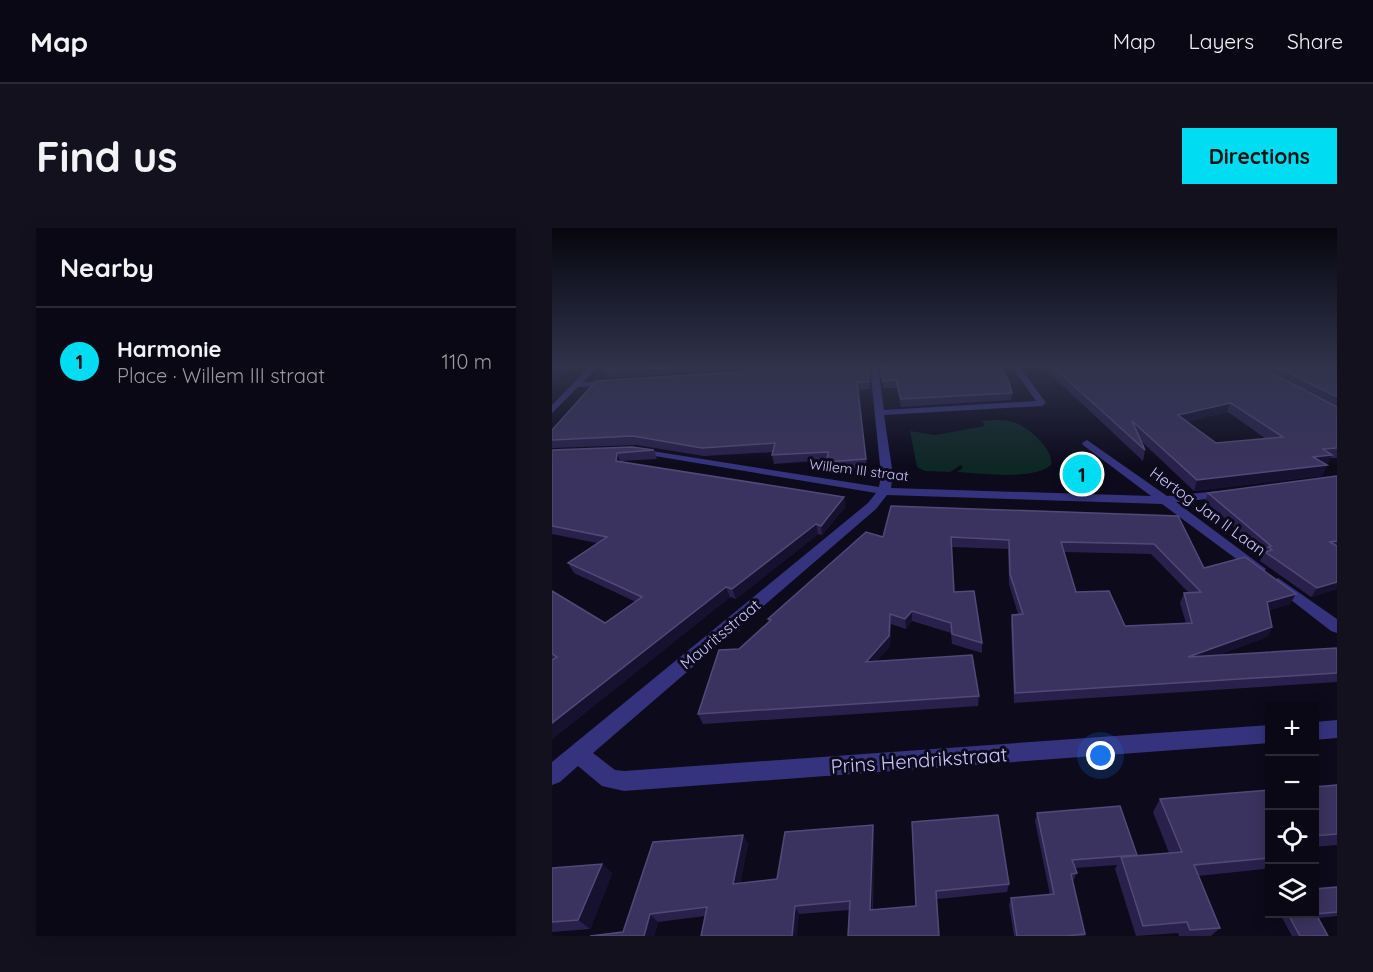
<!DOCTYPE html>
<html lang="en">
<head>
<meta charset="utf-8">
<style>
  :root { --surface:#0a0815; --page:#13111e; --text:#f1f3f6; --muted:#999aa0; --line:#2a2934; --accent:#00dcf1 }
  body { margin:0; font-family:Quicksand,sans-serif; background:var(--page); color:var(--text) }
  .controls { position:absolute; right:18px; bottom:18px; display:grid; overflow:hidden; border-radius:0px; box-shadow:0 3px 15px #0003 }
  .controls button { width:54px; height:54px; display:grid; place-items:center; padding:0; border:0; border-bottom:2px solid var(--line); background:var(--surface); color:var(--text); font:30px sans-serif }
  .you { position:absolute; left:549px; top:528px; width:21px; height:21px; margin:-15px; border:4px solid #fff; border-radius:50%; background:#1a73e8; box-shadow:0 0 0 9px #1a73e833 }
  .badge { display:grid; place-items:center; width:39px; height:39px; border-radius:50%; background:var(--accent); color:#111; font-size:20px; font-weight:700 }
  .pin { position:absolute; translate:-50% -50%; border:3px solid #fff; box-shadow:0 2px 6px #0006 }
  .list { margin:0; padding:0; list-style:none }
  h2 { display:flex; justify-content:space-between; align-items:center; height:78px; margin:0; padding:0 24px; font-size:26px }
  h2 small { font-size:20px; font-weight:400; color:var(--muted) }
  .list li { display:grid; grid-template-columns:39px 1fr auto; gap:18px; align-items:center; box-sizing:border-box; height:108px; padding:0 24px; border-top:2px solid var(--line) }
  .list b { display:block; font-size:22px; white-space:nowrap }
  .list p { margin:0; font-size:20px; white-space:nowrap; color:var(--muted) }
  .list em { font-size:20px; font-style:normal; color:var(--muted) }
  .icon { flex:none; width:33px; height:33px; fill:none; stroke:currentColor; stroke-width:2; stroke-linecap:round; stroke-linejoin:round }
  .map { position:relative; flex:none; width:785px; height:708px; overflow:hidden; border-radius:0px }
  header { display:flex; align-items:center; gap:36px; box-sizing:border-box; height:84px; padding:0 30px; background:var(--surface); border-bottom:2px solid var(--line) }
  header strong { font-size:28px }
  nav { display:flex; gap:33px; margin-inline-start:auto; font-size:21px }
  .intro { display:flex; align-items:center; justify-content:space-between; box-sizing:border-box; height:144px; padding:0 36px }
  h1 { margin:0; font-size:42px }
  .button { padding:15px 27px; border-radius:0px; background:var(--accent); color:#111; font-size:21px; font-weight:700 }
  main { display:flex; gap:36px; padding:0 36px }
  aside { flex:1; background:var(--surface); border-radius:0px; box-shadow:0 3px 15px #0003 }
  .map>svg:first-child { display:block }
  .green { fill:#0d2725 }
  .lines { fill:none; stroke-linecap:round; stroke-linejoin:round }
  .minor { fill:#35337e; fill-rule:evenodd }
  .wall { fill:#29214c; fill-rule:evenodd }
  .shaded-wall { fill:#171130 }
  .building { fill:#3b335f; stroke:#514a78; stroke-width:1.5; fill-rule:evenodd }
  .labels { text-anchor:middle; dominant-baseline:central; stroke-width:6; stroke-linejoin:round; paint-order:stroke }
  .far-street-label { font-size:14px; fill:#cbc6ff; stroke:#0d0a1c }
  .street-label { font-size:16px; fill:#cbc6ff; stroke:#0d0a1c }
  .near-street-label { font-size:20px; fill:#cbc6ff; stroke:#0d0a1c }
</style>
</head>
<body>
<header>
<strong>Map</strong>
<nav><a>Map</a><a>Layers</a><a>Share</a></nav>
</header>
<div class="intro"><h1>Find us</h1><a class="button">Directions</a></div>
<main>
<aside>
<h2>Nearby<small></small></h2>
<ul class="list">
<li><span class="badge">1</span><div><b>Harmonie</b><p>Place · Willem III straat</p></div><em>110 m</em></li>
</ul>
</aside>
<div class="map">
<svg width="785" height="708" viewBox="0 0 785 708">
  <rect width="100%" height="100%" fill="#0d0a1c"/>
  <!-- green -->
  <path class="green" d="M 430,193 C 442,192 454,191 464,195 C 478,201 502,221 499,237 C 480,253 430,245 405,244 L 411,240 L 409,237 L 398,244 L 373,243 L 365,239 L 358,203 L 383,207 L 433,198 Z"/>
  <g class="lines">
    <!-- minor -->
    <g class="minor">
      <polygon points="37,139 45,139 31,154 59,153 63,155 59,157 26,159 0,185 0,177"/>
      <polygon points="318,139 326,139 332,182 484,173 460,139 468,139 494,175 490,178 332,187 341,247 339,260 599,268 531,217 530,215 535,212 615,268 679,262 679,268 675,269 624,274 714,341 712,344 702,344 610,276 335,267 324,281 41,525 63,542 72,543 718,497 718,515 72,563 50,558 26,538 8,554 0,557 0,534 316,275 324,265 85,225 80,222 81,220 327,259 329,247"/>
      <polygon points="726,350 785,391 785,405 779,403 721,358 718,355"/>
      <polygon points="785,492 785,510 762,512 762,494"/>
    </g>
  </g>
  <!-- wall -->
  <g class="wall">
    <polygon points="56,139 237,139 55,150 52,143"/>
    <polygon points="316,139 318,161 306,162 315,240 277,242 275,232 222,236 220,227 221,224 152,228 84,217 0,220 0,202"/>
    <polygon points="328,139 448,139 460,165 459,172 349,179 345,160 331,160"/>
    <path d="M 491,139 L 785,139 L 785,230 L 778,230 L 770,248 L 642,263 L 589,213 L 593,222 L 591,233 ZM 675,184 L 679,186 L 714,211 L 664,215 L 635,194 Z"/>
    <polygon points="0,222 102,222 105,231 68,233 294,278 270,307 266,306 184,371 178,369 0,511 0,363 53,395 84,374 22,345 16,335 45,315 0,306"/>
    <polygon points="785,248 785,361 759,369 708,333 712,325 653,273 656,265"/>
    <path d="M 626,288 L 652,340 L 738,376 L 717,382 L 720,399 L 715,409 L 663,428 L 785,420 L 785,454 L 462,475 L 459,397 L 460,387 L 466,386 L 457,356 L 456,321 L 400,319 L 402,364 L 430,415 L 430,425 L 400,416 L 399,405 L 360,393 L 354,401 L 339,396 L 338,418 L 325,433 L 427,468 L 426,478 L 151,496 L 146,486 L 187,421 L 217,394 L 216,391 L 331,309 ZM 512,324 L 599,326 L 637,365 L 632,365 L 628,375 L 634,395 L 573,398 L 524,364 Z"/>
    <polygon points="785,557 785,617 762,619 762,559"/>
    <polygon points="717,562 717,636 712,641 646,648 668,700 659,708 627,708 626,705 584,708 563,641 565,637 523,640 525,645 521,653 520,653 533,706 533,708 462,708 457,677 459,670 498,667 483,593 485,585 585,627 617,625 601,584 608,571"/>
    <polygon points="360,594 457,656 455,664 385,671 387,708 297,682 247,686 153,688 106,694 102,708 38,708 71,704 191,607 196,616 188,655 225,651 321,597 322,606 321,682 364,678"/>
    <polygon points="50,636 60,646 38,701 0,704 0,640"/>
    <polygon points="785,659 785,688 766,690 776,708 740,708 728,686 762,686"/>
  </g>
  <!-- shaded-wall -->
  <g class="shaded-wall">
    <polygon points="0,139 21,139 0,158"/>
    <polygon points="678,175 675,184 624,197 626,187"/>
    <polygon points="65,225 68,233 64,233"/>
    <polygon points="780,227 775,237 761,229"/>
    <polygon points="775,237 770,248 642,263 645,252"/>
    <polygon points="292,269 294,278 270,307 269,298"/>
    <polygon points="264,296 266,306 184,371 180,361"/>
    <polygon points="785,354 785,361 759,369 765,360"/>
    <polygon points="174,359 178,369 0,511 0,495"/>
    <polygon points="744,366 738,376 710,384 715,374"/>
    <polygon points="360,383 360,393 354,401 353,391"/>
    <polygon points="338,386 338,418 316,444 314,434"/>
    <polygon points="720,399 715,409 631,439 636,429"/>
    <polygon points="321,597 322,606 320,690 318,682"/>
    <polygon points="191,607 196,616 186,664 181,656"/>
    <polygon points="50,636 60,646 38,701 26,692"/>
    <polygon points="243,678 247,686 245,708 240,708"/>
    <polygon points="98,686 106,694 102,708 92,708"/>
  </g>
  <!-- building -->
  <g class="building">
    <polygon points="56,139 125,139 52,143"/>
    <polygon points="263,139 316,139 317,154 305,154 314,231 275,234 276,224 220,227 223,215 150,220 81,208 0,212 0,202 44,153"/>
    <polygon points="328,139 448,139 457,154 460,165 349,171 344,152 331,153"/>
    <path d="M 501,139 L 708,139 L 785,179 L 785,220 L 771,221 L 780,227 L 761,229 L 775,237 L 645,252 L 580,193 L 593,222 ZM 678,175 L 682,177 L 731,209 L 664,215 L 626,187 Z"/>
    <polygon points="725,139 785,139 785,169"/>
    <polygon points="80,219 102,222 65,225 64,233 292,269 269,298 264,296 180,361 174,359 0,495 0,432 5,429 0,426 0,363 53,395 90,369 16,335 55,309 0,298 0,222"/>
    <polygon points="785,248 785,313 778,314 785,318 785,354 765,360 713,324 720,322 716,319 719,318 656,265"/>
    <path d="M 339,278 L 626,288 L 652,340 L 693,329 L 744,366 L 715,374 L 720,399 L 636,429 L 785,420 L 785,445 L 463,465 L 460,387 L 471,386 L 458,346 L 457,312 L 399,309 L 402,364 L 422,363 L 430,415 L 400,406 L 399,395 L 360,383 L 353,391 L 338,386 L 337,408 L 314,434 L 420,427 L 427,468 L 146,486 L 167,422 L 187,421 L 219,392 L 216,391 L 314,304 L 331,309 ZM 509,314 L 602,316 L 649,364 L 632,365 L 640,395 L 573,398 L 557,363 L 524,364 Z"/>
    <polygon points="785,557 785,606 762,608 762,559"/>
    <polygon points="717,562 717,612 715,612 717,617 717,630 642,637 668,700 638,702 635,694 591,698 569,629 630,624 608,571"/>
    <polygon points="568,578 585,627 520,632 525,645 519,646 533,706 514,708 465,708 459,670 502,666 485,585"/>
    <polygon points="446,587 457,656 384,663 387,708 296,708 298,673 243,678 240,708 149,708 155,679 98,686 92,708 38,708 71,704 101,614 191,607 181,656 225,651 233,604 321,597 318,682 364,678 360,594"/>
    <polygon points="50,636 26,692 0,694 0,640"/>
    <polygon points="785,659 785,684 764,686 776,708 748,708 736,686 762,686 762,661"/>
  </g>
  <!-- sky -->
  <linearGradient id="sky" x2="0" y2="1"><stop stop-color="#07060f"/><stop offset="0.58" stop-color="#2f334b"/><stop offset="1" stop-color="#2f334b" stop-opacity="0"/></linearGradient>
  <rect width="785" height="238" fill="url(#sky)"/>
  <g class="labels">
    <!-- far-street labels -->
    <g class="far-street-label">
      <text transform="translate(307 242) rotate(7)">Willem III straat</text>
    </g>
    <!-- street labels -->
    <g class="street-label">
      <text transform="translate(656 283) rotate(36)">Hertog Jan II Laan</text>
      <text transform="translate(168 406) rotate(-40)">Mauritsstraat</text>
    </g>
    <!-- near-street labels -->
    <g class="near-street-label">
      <text transform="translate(367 532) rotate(-4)">Prins Hendrikstraat</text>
    </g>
  </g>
</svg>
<div class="controls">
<button>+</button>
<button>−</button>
<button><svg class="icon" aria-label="locate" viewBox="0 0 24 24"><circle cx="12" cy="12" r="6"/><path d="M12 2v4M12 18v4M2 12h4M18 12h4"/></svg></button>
<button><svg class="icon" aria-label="layers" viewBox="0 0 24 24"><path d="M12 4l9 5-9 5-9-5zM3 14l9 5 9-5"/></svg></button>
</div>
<div class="you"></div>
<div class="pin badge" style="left:530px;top:246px">1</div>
</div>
</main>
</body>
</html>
